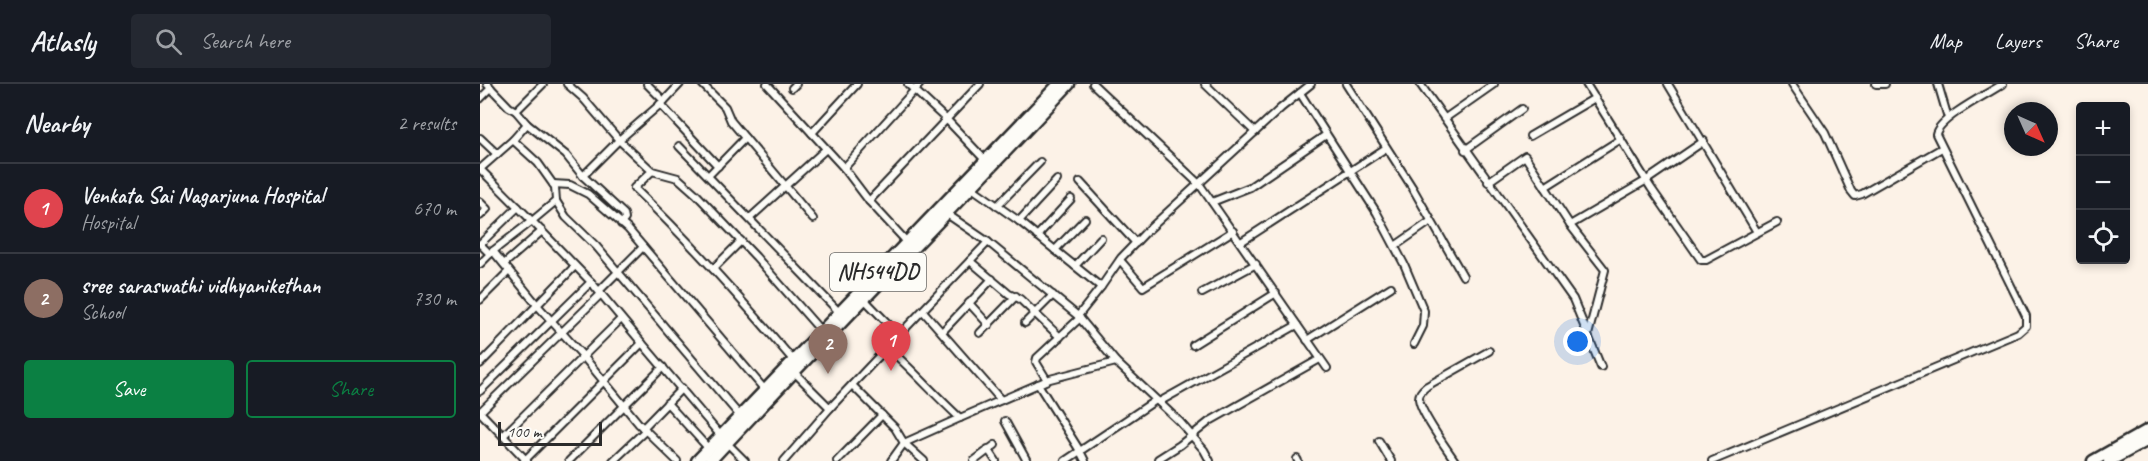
<!DOCTYPE html>
<html lang="en">
<head>
<meta charset="utf-8">
<style>
  :root { --surface:#171b24; --page:#242831; --text:#f1f3f6; --muted:#9ea1a6; --line:#363941; --accent:#0b8043 }
  body { margin:0; font-family:Caveat,sans-serif; background:var(--page); color:var(--text) }
  .controls { position:absolute; right:18px; top:18px; display:grid; overflow:hidden; border-radius:6px; box-shadow:0 3px 9px #0003 }
  .controls button { width:54px; height:54px; display:grid; place-items:center; padding:0; border:0; border-bottom:2px solid var(--line); background:var(--surface); color:var(--text); font:30px sans-serif }
  .compass { position:absolute; left:1524px; top:18px; width:54px; height:54px; border-radius:50%; background:var(--surface); box-shadow:0 3px 9px #0003; rotate:135deg }
  .scale { position:absolute; left:18px; bottom:15px; width:104px; box-sizing:border-box; padding-left:6px; border:3px solid #2b2b2b; border-top:0; font-size:16px; line-height:21px; white-space:nowrap; color:#2b2b2b; -webkit-text-stroke:4px #fdfcf7; paint-order:stroke }
  .you { position:absolute; left:1098px; top:258px; width:21px; height:21px; margin:-15px; border:4px solid #fff; border-radius:50%; background:#1a73e8; box-shadow:0 0 0 9px #1a73e833 }
  .badge { display:grid; place-items:center; width:39px; height:39px; border-radius:50%; background:var(--accent); color:#fff; font-size:20px; font-weight:700 }
  .pin { position:absolute; translate:-50% -50px; filter:drop-shadow(0 2px 3px #0008) }
  .pin::after { content:''; position:absolute; top:32px; width:21px; height:18px; background:inherit; clip-path:polygon(0 0,100% 0,50% 100%) }
  .list { margin:0; padding:0; list-style:none }
  h2 { display:flex; justify-content:space-between; align-items:center; height:78px; margin:0; padding:0 24px; font-size:26px }
  h2 small { font-size:20px; font-weight:400; color:var(--muted) }
  .list li { display:grid; grid-template-columns:39px 1fr auto; gap:18px; align-items:center; box-sizing:border-box; height:90px; padding:0 24px; border-top:2px solid var(--line) }
  .list b { display:block; font-size:22px; white-space:nowrap }
  .list p { margin:0; font-size:20px; white-space:nowrap; color:var(--muted) }
  .list em { font-size:20px; font-style:normal; color:var(--muted) }
  .actions { display:flex; gap:12px; padding:18px 24px }
  .actions a { flex:1; padding:14px 0; border:2px solid var(--accent); border-radius:6px; text-align:center; font-size:21px; color:var(--accent) }
  .actions .main { background:var(--accent); color:#fff }
  .icon { flex:none; width:33px; height:33px; fill:none; stroke:currentColor; stroke-width:2; stroke-linecap:round; stroke-linejoin:round }
  .map { position:relative; flex:none; width:1668px; height:377px; overflow:hidden }
  header { display:flex; align-items:center; gap:36px; box-sizing:border-box; height:84px; padding:0 30px; background:var(--surface); border-bottom:2px solid var(--line) }
  header strong { font-size:28px }
  nav { display:flex; gap:33px; margin-inline-start:auto; font-size:21px }
  .search { width:420px; height:54px; background:var(--page); display:flex; align-items:center; gap:15px; box-sizing:border-box; padding:0 21px; border-radius:6px; color:var(--muted); font-size:22px }
  main { display:flex }
  aside { flex:1; background:var(--surface) }
  .map>svg:first-child { display:block }
  .lines { fill:none; stroke-linecap:round; stroke-linejoin:round }
  .street-casing { stroke:#2b2b2b; stroke-width:10 }
  .highway-casing { stroke:#2b2b2b; stroke-width:15 }
  .street { stroke:#fdfcf7; stroke-width:6 }
  .highway { stroke:#fdfcf7; stroke-width:10 }
  .labels { text-anchor:middle; dominant-baseline:central; stroke-width:4.5; stroke-linejoin:round; paint-order:stroke }
  .shield { fill:#fdfcf7; stroke:#6a6a68; stroke-width:1.5 }
  .shield-label { font-size:22px; font-weight:bold; fill:#2b2b2b }
</style>
</head>
<body>
<header>
<strong>Atlasly</strong>
<div class="search"><svg class="icon" aria-label="search" viewBox="0 0 24 24"><circle cx="10" cy="10" r="6"/><path d="M15 15l6 6"/></svg>Search here</div>
<nav><a>Map</a><a>Layers</a><a>Share</a></nav>
</header>
<main>
<aside>
<h2>Nearby<small>2 results</small></h2>
<ul class="list">
<li><span class="badge" style="background:#e0444e">1</span><div><b>Venkata Sai Nagarjuna Hospital</b><p>Hospital</p></div><em>670 m</em></li>
<li><span class="badge" style="background:#8d6e63">2</span><div><b>sree saraswathi vidhyanikethan</b><p>School</p></div><em>730 m</em></li>
</ul>
<div class="actions"><a class="main">Save</a><a>Share</a></div>
</aside>
<div class="map">
<svg width="1668" height="377" viewBox="0 0 1668 377">
  <rect width="100%" height="100%" fill="#fcf2e7"/>
  <filter id="ink" filterUnits="userSpaceOnUse"><feTurbulence type="fractalNoise" baseFrequency=".0167" numOctaves="2"/><feDisplacementMap in="SourceGraphic" scale="12" xChannelSelector="R" yChannelSelector="G"/><feConvolveMatrix kernelMatrix="1 2 1 2 8 2 1 2 1" color-interpolation-filters="sRGB"/></filter>
  <g filter="url(#ink)">
    <g class="lines">
      <!-- street casing -->
      <g class="street-casing">
        <g id="street">
          <polyline points="7,0 29,23 36,27"/>
          <polyline points="63,0 36,27 47,40 86,71 103,92 139,56 103,14 87,0"/>
          <path d="M 167,0 L 184,17 L 139,56 L 172,87 L 154,104 C 211,158 263,217 313,276"/>
          <polyline points="222,0 245,23 251,37 333,135"/>
          <polyline points="287,0 364,84 389,117 427,158"/>
          <polyline points="428,0 469,38 506,77"/>
          <polyline points="613,0 720,101 847,284"/>
          <polyline points="725,0 775,48"/>
          <polyline points="866,0 932,103 983,192"/>
          <polyline points="940,0 1093,215 1121,283"/>
          <polyline points="1106,0 1171,104 1221,176 1226,176 1297,138"/>
          <polyline points="1188,0 1277,148"/>
          <polyline points="1312,0 1345,49 1371,107 1375,112 1382,110 1462,64"/>
          <polyline points="1396,0 1405,0"/>
          <polyline points="1458,0 1468,34"/>
          <polyline points="312,4 316,0"/>
          <polyline points="820,9 897,129 924,180 944,227 943,242 934,260"/>
          <polyline points="0,15 11,4"/>
          <polyline points="184,17 200,0"/>
          <polyline points="180,20 238,82"/>
          <polyline points="964,35 1014,0"/>
          <polyline points="332,49 377,0"/>
          <polyline points="1050,52 1115,14"/>
          <polyline points="0,54 17,70"/>
          <polyline points="33,56 47,40"/>
          <polyline points="199,62 359,228"/>
          <polyline points="985,66 1042,25"/>
          <polyline points="364,84 440,0"/>
          <polyline points="0,85 33,56 58,79 75,103 76,117 52,137 0,85"/>
          <polyline points="172,87 198,94 216,110 276,173 341,247"/>
          <polyline points="229,91 265,54"/>
          <polyline points="103,92 144,130 145,135 141,140"/>
          <polyline points="600,98 656,159"/>
          <polyline points="1008,98 1045,72 1090,141 1125,186 1108,251"/>
          <polyline points="73,100 90,101 108,110 148,145 285,306"/>
          <polyline points="1065,103 1141,55"/>
          <polyline points="492,104 539,137 621,203 598,232"/>
          <polyline points="76,117 86,133 116,162 260,332"/>
          <polyline points="389,117 500,0"/>
          <polyline points="0,118 7,125 0,132"/>
          <polyline points="732,118 770,103 846,51"/>
          <polyline points="517,122 560,78"/>
          <polyline points="464,128 508,158"/>
          <polyline points="270,134 346,65"/>
          <polyline points="539,137 577,96"/>
          <polyline points="1090,141 1167,96 1224,57"/>
          <polyline points="557,152 591,115"/>
          <polyline points="761,158 906,64"/>
          <polyline points="915,162 951,137"/>
          <polyline points="575,166 605,135"/>
          <polyline points="13,167 52,137 111,198 162,259"/>
          <polyline points="10,170 0,160 38,123"/>
          <polyline points="640,176 663,203 753,147"/>
          <polyline points="490,177 529,210 540,215 580,253"/>
          <polyline points="0,180 13,167 58,222 103,272 159,340 197,377"/>
          <polyline points="24,180 62,147"/>
          <polyline points="595,182 621,154"/>
          <polyline points="233,185 261,157"/>
          <polyline points="621,203 641,174 665,149 801,24 831,0"/>
          <polyline points="119,207 163,163"/>
          <polyline points="722,209 776,180"/>
          <polyline points="0,216 29,187"/>
          <polyline points="489,219 509,241"/>
          <polyline points="443,227 521,316"/>
          <polyline points="545,239 573,211"/>
          <polyline points="462,248 512,195"/>
          <polyline points="500,249 536,212"/>
          <polyline points="419,251 508,158 598,232 636,278 700,338 724,366 730,377"/>
          <polyline points="827,256 911,203"/>
          <polyline points="713,261 796,209"/>
          <path d="M 407,263 C 433,286 455,311 480,334 L 424,359 L 411,377"/>
          <polyline points="0,280 95,182"/>
          <polyline points="312,286 350,324"/>
          <polyline points="567,296 556,278 557,274 600,234"/>
          <polyline points="558,300 600,367 585,377"/>
          <polyline points="372,301 415,344 424,359 444,377"/>
          <polyline points="0,307 111,198"/>
          <polyline points="679,318 817,241"/>
          <polyline points="187,319 229,365"/>
          <polyline points="0,328 121,210"/>
          <polyline points="0,328 47,377"/>
          <polyline points="480,334 570,295 636,278"/>
          <polyline points="525,337 547,377"/>
          <polyline points="163,344 202,304"/>
          <polyline points="23,352 141,235"/>
          <polyline points="899,357 911,377"/>
          <polyline points="247,359 265,377"/>
          <polyline points="508,365 516,377"/>
          <polyline points="817,375 818,377"/>
          <polyline points="44,377 162,259 241,352"/>
          <polyline points="89,377 183,283"/>
          <polyline points="133,377 166,346"/>
          <polyline points="304,377 350,324 419,251 384,215"/>
          <polyline points="357,377 402,331"/>
          <polyline points="494,377 515,361"/>
          <polyline points="605,377 600,367 676,316"/>
          <polyline points="680,377 678,375 700,361 730,337 840,275"/>
          <path d="M 975,377 C 967,365 939,327 939,314 C 939,309 943,305 947,302 L 1009,267"/>
          <path d="M 1232,377 L 1538,249 L 1546,242 L 1546,232 L 1456,50 C 1459,34 1507,10 1523,0"/>
        </g>
      </g>
      <!-- highway casing -->
      <g class="highway-casing">
        <g id="highway">
          <polyline points="217,377 579,0"/>
          <path d="M 230,377 C 348,250 471,127 589,0"/>
          <polyline points="1613,377 1668,346"/>
          <polyline points="1629,377 1668,356"/>
        </g>
      </g>
      <!-- street -->
      <use href="#street" class="street"/>
      <!-- highway -->
      <use href="#highway" class="highway"/>
    </g>
  </g>
  <g class="labels">
    <!-- shield labels -->
    <rect class="shield" x="350" y="169" width="96" height="38" rx="4.5"/>
    <g class="shield-label">
      <text x="398" y="188">NH544DD</text>
    </g>
  </g>
</svg>
<div class="controls">
<button>+</button>
<button>−</button>
<button><svg class="icon" aria-label="locate" viewBox="0 0 24 24"><circle cx="12" cy="12" r="6"/><path d="M12 2v4M12 18v4M2 12h4M18 12h4"/></svg></button>
</div>
<svg class="compass" viewBox="-18 -18 36 36"><path d="M0-13l5 13h-10z" fill="#e53935"/><path d="M0 13l5-13h-10z" fill="#9ea1a6"/></svg>
<div class="scale">100 m</div>
<div class="you"></div>
<div class="pin badge" style="left:411px;top:287px;background:#e0444e">1</div>
<div class="pin badge" style="left:348px;top:290px;background:#8d6e63">2</div>
</div>
</main>
</body>
</html>
